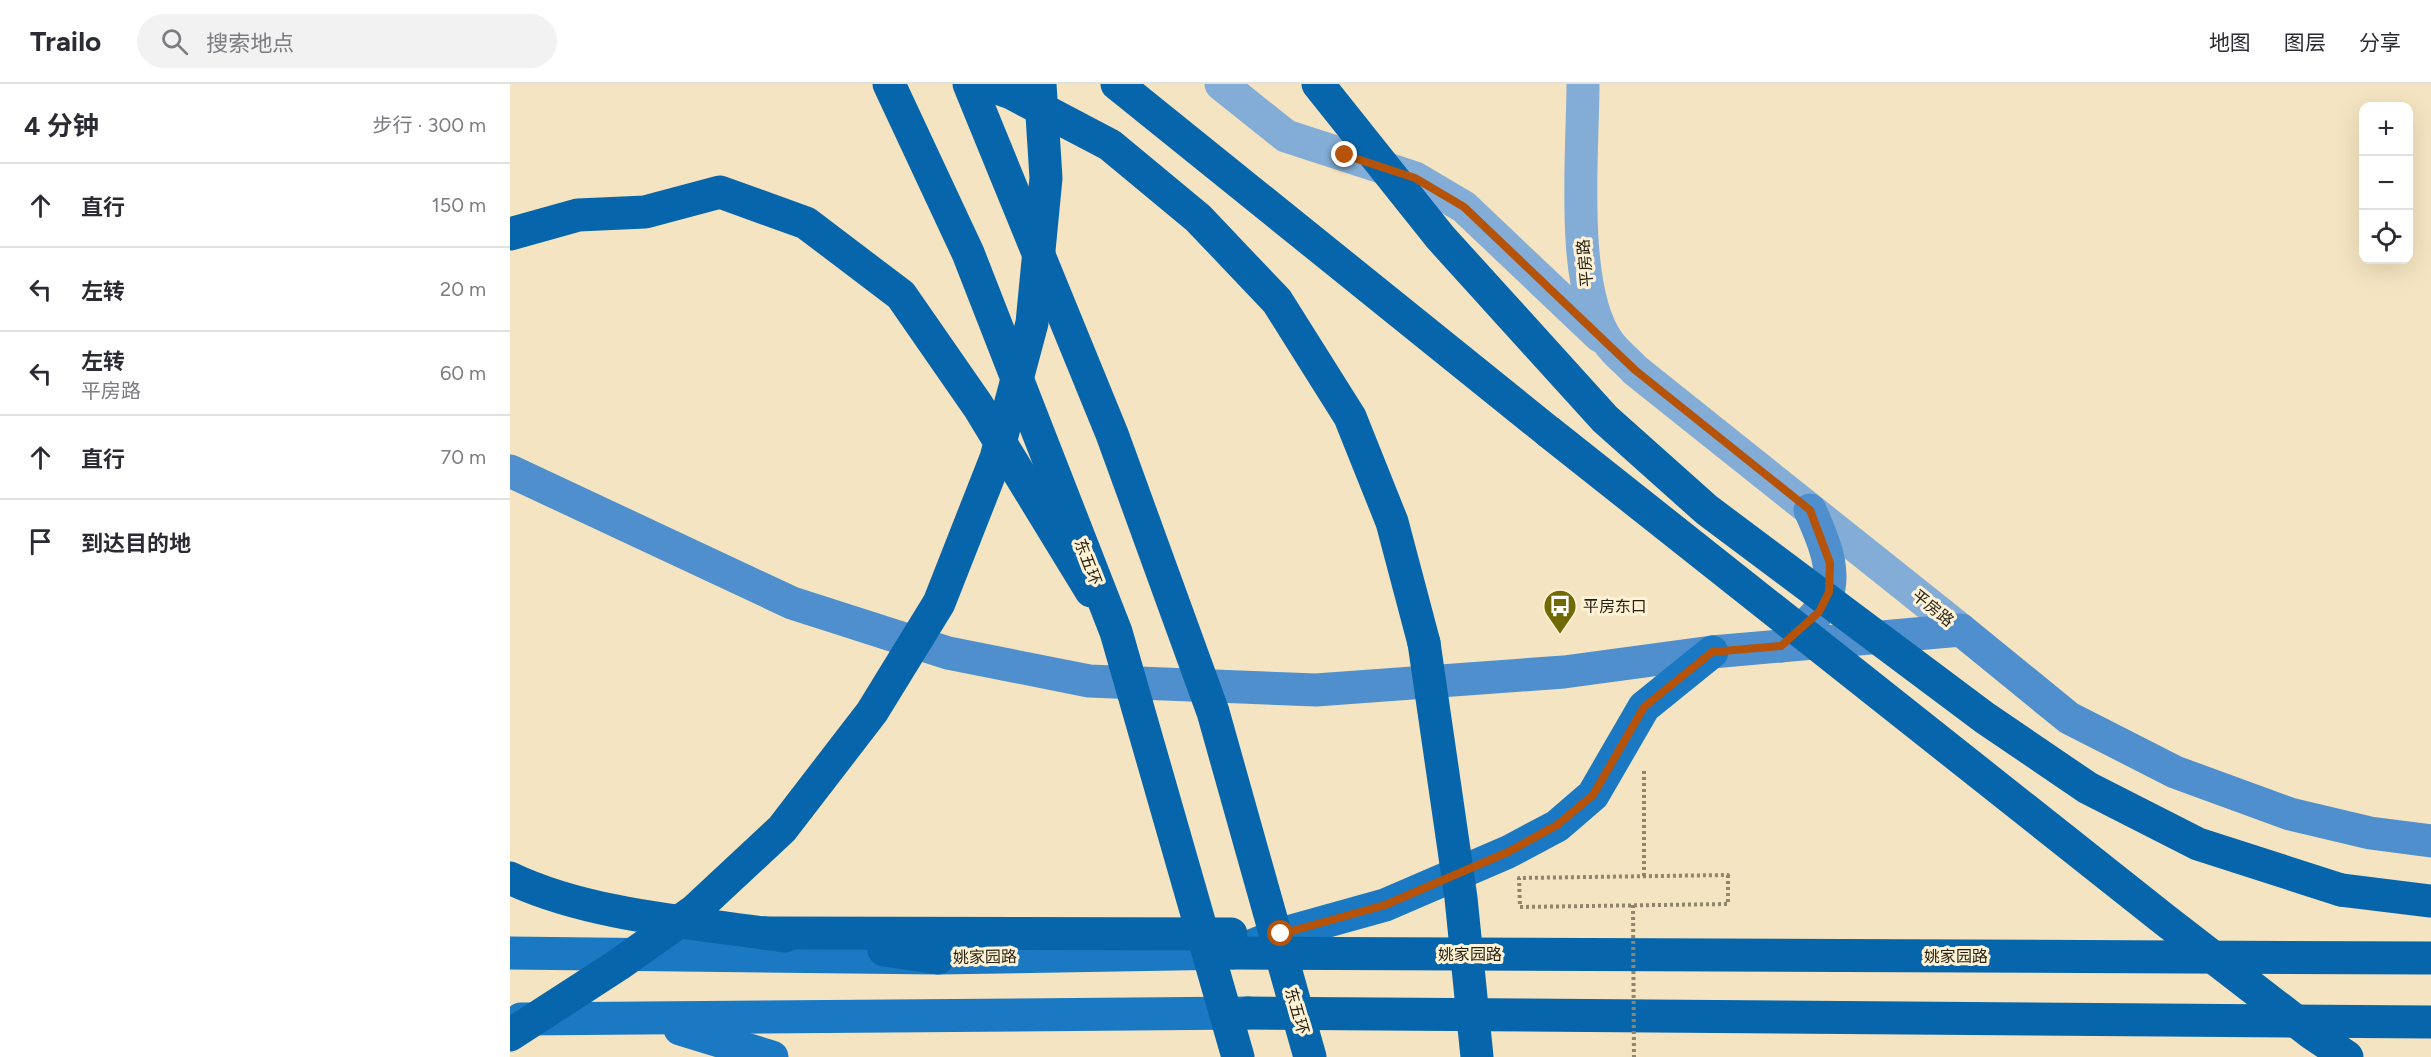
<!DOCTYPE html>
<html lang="zh">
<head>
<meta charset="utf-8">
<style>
  :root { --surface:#fff; --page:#f2f2f3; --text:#2b2b33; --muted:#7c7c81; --line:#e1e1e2 }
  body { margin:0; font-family:Figtree,"Noto Sans SC",sans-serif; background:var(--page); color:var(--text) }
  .controls { position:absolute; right:18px; top:18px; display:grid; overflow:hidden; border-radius:12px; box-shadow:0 6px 24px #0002 }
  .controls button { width:54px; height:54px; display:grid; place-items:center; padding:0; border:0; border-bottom:2px solid var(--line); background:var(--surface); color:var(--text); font:30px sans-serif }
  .stop { position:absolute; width:18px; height:18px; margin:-14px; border:4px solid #b45309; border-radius:50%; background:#fff }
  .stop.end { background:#b45309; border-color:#fff; box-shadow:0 2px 6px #0008 }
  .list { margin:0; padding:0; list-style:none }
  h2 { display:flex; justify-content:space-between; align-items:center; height:78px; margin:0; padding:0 24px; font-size:26px }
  h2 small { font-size:20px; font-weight:400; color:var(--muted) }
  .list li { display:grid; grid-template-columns:39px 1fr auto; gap:18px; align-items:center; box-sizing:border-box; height:84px; padding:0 24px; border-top:2px solid var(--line) }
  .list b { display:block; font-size:22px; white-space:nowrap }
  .list p { margin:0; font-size:20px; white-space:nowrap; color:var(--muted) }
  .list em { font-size:20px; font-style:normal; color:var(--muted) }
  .icon { flex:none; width:33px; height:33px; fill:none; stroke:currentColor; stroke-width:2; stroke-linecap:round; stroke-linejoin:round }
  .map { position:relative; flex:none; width:1921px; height:973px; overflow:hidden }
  header { display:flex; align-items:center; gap:36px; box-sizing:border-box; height:84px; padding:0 30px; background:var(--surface); border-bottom:2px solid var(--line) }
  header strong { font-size:28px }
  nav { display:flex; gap:33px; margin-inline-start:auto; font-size:21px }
  .search { width:420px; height:54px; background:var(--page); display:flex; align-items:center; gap:15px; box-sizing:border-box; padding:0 21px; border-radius:33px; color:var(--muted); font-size:22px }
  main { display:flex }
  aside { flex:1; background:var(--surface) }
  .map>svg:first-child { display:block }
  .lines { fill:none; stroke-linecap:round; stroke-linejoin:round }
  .path { stroke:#90856c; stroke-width:4; stroke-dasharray:3 3; stroke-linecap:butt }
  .street { stroke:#83add6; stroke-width:33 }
  .secondary { stroke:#4f8fcd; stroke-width:33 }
  .primary { stroke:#1b79c4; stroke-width:33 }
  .highway { stroke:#0766ab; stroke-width:33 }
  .path-bridge { stroke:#90856c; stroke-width:4; stroke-dasharray:3 3; stroke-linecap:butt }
  .highway-bridge { stroke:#0766ab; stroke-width:33 }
  .route { stroke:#b45309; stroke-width:8 }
  .labels { text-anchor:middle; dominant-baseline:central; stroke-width:6; stroke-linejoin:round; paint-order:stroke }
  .street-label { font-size:16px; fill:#251f11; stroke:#fff2d5 }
  .poi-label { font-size:16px; fill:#251f11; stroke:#fff2d5; text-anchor:start }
</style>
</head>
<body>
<header>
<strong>Trailo</strong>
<div class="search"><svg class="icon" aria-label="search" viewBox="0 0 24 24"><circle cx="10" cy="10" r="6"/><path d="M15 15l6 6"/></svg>搜索地点</div>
<nav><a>地图</a><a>图层</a><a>分享</a></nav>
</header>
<main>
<aside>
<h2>4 分钟<small>步行 · 300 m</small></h2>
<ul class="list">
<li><svg class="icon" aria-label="ahead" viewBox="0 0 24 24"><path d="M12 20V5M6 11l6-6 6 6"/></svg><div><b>直行</b></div><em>150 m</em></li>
<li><svg class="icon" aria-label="left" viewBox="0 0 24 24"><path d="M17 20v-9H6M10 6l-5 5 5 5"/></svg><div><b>左转</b></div><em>20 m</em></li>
<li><svg class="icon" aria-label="left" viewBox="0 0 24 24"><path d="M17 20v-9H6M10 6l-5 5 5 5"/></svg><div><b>左转</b><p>平房路</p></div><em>60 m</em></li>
<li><svg class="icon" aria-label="ahead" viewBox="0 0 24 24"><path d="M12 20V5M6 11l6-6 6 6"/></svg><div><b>直行</b></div><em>70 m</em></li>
<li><svg class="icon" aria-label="arrive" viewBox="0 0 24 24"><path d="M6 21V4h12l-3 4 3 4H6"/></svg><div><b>到达目的地</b></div></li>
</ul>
</aside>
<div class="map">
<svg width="1921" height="973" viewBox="0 0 1921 973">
  <rect width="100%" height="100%" fill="#f4e4c1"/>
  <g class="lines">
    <!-- path -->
    <g class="path">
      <polygon points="1218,791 1218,820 1010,823 1009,794"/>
      <polyline points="1134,792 1134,687"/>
    </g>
    <!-- street -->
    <g class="street">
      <polyline points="711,0 776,52 905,94 954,123 1090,252"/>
      <path d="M 1073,0 C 1073,67 1059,205 1099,259 C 1106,269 1117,277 1125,286 L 1451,546"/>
    </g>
    <!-- secondary -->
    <g class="secondary">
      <polyline points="0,387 282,519 438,569 579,597 806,606 1054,588 1202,568 1451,546 1559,634 1665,688 1780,730 1860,749 1921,757"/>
      <path d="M 1271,562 C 1283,551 1300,540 1309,527 C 1332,496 1314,457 1300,426"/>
    </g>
    <!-- primary -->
    <g class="primary">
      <polyline points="0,869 428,874 723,869 771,850 875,821 998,768 1047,742 1083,711 1134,623 1202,568"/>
      <polyline points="11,935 738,929"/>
      <polyline points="170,945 262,973"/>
    </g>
    <!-- highway -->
    <g class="highway">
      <polyline points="475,0 501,9 600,61 688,134 767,217 840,333 882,438 914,559"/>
      <polyline points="607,0 1039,348"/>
      <polyline points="0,150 68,131 135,128 210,108 296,139 391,211 468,322 581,507"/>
      <path d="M 0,794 C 79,832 188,839 275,852"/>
      <polyline points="1831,806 1921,817"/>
      <polyline points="255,849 721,850"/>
      <polyline points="374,866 428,874"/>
      <polyline points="723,869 1921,874"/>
      <polyline points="738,929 1921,938"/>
    </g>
    <!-- path-bridge -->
    <polyline class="path-bridge" points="1123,821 1124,973"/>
    <!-- highway-bridge -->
    <g class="highway-bridge">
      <polyline points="379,0 458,169 606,548 728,973"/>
      <polyline points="459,0 602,350 703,628 800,973"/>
      <polyline points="808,0 930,153 1095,335 1197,426 1475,634 1578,704 1688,760 1831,806"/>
      <polyline points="1039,348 1655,836 1800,948 1837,973"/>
      <polyline points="914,559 951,814 967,973"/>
      <polyline points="0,951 108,881 184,827 272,745 362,628 429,519 486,374 522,239 536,94 530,0"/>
    </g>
  </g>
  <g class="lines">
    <!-- route -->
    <polyline class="route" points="771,850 875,821 998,768 1047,741 1083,711 1134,623 1202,568 1271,562 1309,528 1319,508 1320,479 1300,426 1125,286 954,123 905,94 835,71"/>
  </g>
  <!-- icons -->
  <defs>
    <g id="bus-pin" transform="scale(1.725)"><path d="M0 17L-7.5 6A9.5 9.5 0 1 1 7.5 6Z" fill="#6f6a04" stroke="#fff2d5"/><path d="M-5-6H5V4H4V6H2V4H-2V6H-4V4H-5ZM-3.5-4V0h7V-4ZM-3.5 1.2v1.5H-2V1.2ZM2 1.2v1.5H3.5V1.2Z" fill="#fff"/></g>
  </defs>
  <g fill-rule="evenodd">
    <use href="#bus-pin" x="1050" y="522"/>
  </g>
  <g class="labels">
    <!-- street labels -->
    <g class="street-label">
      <text transform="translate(1075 179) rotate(-95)">平房路</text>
      <text transform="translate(578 478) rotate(69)">东五环</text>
      <text transform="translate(1423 524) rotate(39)">平房路</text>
      <text x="960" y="870">姚家园路</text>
      <text x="1446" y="872">姚家园路</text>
      <text transform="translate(475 873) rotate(-1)">姚家园路</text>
      <text transform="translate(787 927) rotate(74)">东五环</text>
    </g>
    <!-- poi labels -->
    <g class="poi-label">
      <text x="1073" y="522">平房东口</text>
    </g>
  </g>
</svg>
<div class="controls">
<button>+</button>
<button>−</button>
<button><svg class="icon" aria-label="locate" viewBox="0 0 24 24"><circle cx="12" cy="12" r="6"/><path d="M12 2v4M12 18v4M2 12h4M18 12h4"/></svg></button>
</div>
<div class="stop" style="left:771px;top:850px"></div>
<div class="stop end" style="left:835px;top:71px"></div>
</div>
</main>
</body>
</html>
